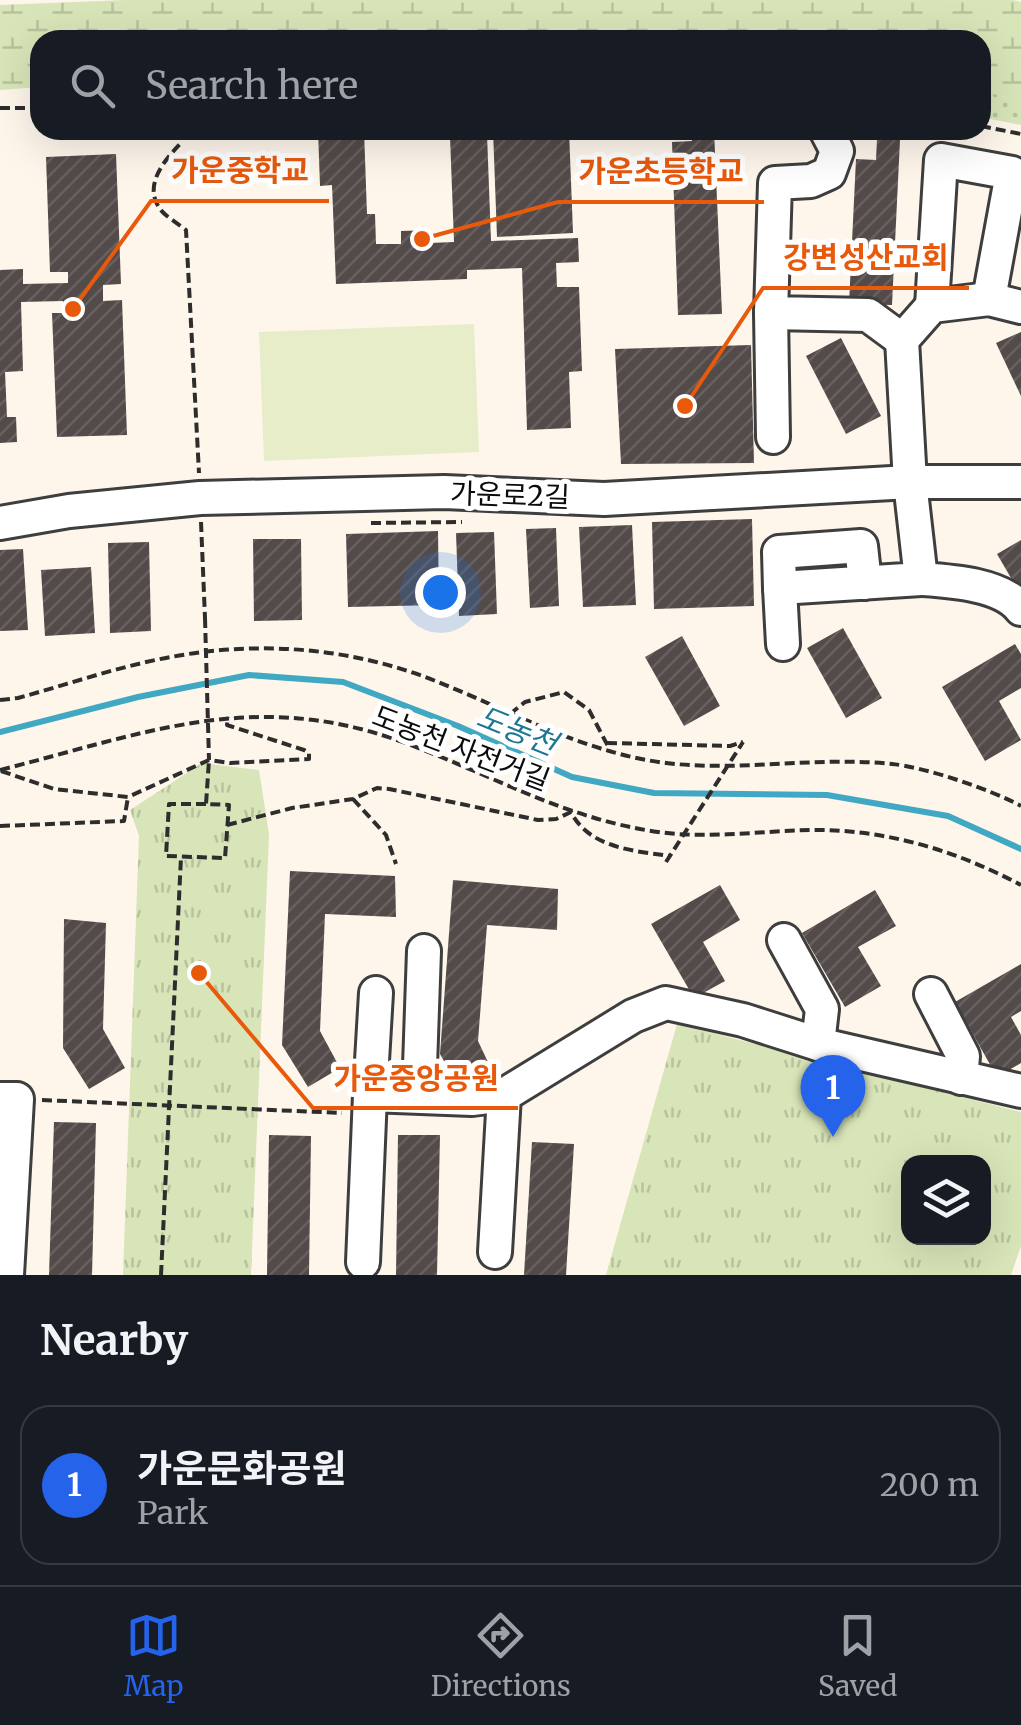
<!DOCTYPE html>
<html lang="en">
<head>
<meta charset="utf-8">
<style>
  :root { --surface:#171b24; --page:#20242c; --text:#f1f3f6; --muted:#9ea1a6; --line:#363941; --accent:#2563eb }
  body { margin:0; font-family:Merriweather,"Noto Sans KR",serif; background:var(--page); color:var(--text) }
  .controls { position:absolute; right:30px; bottom:30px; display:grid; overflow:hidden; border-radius:20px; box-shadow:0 10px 40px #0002 }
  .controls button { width:90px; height:90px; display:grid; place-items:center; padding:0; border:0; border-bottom:2px solid var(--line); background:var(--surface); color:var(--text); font:50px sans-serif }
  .you { position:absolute; left:440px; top:592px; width:35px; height:35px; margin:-25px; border:8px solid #fff; border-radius:50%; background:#1a73e8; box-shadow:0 0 0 15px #1a73e833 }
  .badge { display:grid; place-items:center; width:65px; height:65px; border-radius:50%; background:var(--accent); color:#fff; font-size:32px; font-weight:700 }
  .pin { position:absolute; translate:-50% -82px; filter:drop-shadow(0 2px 5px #0008) }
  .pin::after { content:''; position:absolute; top:52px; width:35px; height:30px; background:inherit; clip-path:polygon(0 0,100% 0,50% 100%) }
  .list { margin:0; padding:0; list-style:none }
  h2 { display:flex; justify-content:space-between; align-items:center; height:130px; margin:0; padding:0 40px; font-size:42px }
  h2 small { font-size:32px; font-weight:400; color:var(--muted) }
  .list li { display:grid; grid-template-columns:65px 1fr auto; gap:30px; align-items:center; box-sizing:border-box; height:160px; margin:0 20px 20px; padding:0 20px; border:2px solid var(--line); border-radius:30px }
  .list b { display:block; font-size:38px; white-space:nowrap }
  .list p { margin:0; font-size:32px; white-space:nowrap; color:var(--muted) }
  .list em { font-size:32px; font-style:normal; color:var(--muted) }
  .icon { flex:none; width:55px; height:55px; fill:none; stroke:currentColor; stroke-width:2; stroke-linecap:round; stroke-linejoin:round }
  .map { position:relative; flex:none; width:1021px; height:1275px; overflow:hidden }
  .search { position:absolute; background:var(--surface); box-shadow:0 10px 40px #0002; left:30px; right:30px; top:30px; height:110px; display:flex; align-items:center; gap:25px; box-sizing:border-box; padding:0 35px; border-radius:30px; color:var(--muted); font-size:38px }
  .sheet { height:310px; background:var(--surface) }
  nav { display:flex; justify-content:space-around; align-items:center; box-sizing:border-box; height:140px; border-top:2px solid var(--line); background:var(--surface); font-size:28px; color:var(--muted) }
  nav a { display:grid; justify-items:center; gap:5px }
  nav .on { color:var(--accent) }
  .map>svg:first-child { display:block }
  .grass { fill:url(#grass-dots) }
  .wetland { fill:url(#wetland-marsh) }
  .park { fill:url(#park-tufts); fill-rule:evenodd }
  .pitch { fill:#e7edc9 }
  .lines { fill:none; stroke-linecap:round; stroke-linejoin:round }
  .stream { stroke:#40a8c3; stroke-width:6 }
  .building { fill:url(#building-hatch) }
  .minor-casing { stroke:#3e3e3e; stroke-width:38 }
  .path { stroke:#2d2d2d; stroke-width:4; stroke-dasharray:10 5; stroke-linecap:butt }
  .minor { stroke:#fff; stroke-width:32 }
  .path-bridge { stroke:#2d2d2d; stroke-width:4; stroke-dasharray:10 5; stroke-linecap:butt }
  .labels { text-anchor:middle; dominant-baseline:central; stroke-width:10; stroke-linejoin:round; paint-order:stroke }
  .street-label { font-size:28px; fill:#0b0b0b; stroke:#fff }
  .water-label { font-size:30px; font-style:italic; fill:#1e7793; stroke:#fff }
  .leader { fill:none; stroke:#e8590c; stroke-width:4 }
  .callout-dot { fill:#e8590c; stroke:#fff; stroke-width:4 }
  .callout-label { font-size:30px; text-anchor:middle; font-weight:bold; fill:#e8590c; stroke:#fff; stroke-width:10; stroke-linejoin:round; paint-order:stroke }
</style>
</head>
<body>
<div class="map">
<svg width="1021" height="1275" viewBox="0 0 1021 1275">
  <defs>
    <pattern id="grass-dots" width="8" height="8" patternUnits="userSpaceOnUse" patternTransform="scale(2.5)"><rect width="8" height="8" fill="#d8e5b8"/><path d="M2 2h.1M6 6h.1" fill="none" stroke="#b8c39d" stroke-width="1.8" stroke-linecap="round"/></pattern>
    <pattern id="wetland-marsh" width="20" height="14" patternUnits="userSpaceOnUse" patternTransform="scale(2.5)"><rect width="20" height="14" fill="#d8e5b8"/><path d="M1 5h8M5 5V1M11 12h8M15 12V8" fill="none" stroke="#b8c39d"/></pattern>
    <pattern id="park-tufts" width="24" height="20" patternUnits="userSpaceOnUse" patternTransform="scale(2.5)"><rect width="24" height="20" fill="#d8e5b8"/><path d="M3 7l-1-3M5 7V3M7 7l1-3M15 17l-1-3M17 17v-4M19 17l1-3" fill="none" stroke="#b8c39d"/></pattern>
    <pattern id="building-hatch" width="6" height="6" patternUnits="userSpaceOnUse" patternTransform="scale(2.5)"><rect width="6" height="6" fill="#534b49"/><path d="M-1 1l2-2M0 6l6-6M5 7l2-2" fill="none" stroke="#67605f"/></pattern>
  </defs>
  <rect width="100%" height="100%" fill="#fef6eb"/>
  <!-- grass -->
  <polygon class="grass" points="981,89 1012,100 1021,100 1021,125 981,117"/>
  <!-- wetland -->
  <polygon class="wetland" points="125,0 1013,0 1021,2 1021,100 1012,100 981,89 981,40 40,40 40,87 0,90 0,5"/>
  <!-- park -->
  <g class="park">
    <polygon points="202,763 259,770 269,834 251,1275 123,1275 139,836 130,810"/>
    <path d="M 677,1024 L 1021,1112 L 1021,1246 L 1011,1275 L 606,1275 ZM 908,1162 L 984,1162 L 984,1238 L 908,1238 Z"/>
  </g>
  <!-- pitch -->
  <polygon class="pitch" points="474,324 479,452 264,461 259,332"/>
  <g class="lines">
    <!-- stream -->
    <polyline class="stream" points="0,732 138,697 249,675 343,682 458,726 572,777 654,793 827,795 948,816 1021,849"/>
  </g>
  <!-- building -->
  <g class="building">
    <polygon points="318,130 364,130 367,214 375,214 376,244 401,244 401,231 430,230 430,243 454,242 450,136 487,134 491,241 578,238 579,262 556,263 557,287 579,287 582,371 569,372 571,428 527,430 522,268 467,270 467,279 336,284 332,185 320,186"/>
    <polygon points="493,130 569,130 573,233 497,237"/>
    <polygon points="691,130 714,130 722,314 678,315 672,142 692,141"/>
    <polygon points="877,139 900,140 892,305 849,304 856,159 876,160"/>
    <polygon points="116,154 121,284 103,285 103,301 122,300 127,435 57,437 52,313 64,313 63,301 21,302 23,371 5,372 7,417 16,417 17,442 0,443 0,270 23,269 23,284 68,283 68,272 50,272 46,157"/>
    <polygon points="1021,332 1021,396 996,343"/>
    <polygon points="841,338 881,416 846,434 806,356"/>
    <polygon points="751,345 754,463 621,464 615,349"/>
    <polygon points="752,519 754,606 654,609 652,522"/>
    <polygon points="632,525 636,605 583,607 579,527"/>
    <polygon points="556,528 559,606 530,608 526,529"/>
    <polygon points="438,531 439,605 348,607 346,534"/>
    <polygon points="494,532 497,614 459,616 456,533"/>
    <polygon points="253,539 301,539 302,620 254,621"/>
    <polygon points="1021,540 1021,595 997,554"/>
    <polygon points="149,542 151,631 110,633 108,543"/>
    <polygon points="23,549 28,630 0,631 0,550"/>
    <polygon points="91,567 95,633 45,636 41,570"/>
    <polygon points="843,628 882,698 846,718 807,648"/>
    <polygon points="682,636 720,706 684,726 645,657"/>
    <polygon points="1015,644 1021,654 1021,688 999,701 1021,740 985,761 942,687"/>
    <polygon points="290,871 395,876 396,917 325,914 320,1031 340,1068 308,1087 282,1045"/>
    <polygon points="453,880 558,889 557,930 487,925 478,1041 496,1079 464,1097 440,1054"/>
    <polygon points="720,885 740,920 703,942 725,981 694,998 651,924"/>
    <polygon points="875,890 896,926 858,947 881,986 845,1007 802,933"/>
    <polygon points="64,919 106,923 103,1029 125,1068 89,1089 63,1048"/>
    <polygon points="1021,964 1021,1011 1011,1017 1021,1035 1021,1063 997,1077 955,1002"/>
    <polygon points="54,1122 96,1123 92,1275 49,1275"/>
    <polygon points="269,1135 311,1136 309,1275 267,1275"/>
    <polygon points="398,1135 440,1135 437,1275 396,1275"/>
    <polygon points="532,1142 574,1144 566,1275 524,1275"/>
  </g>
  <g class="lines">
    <!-- minor casing -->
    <g class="minor-casing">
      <g id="minor">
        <polyline points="826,130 837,151 829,173 811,181 775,183 771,313 868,315 902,340"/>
        <polyline points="932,306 941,160 1012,173 989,299"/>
        <polyline points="771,313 773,437"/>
        <polyline points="0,523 69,511 200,498 444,492 604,499 910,482 1021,482"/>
        <path d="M 921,579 C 950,581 1002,584 1021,609"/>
        <polyline points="865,583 861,546 779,552 780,588 921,579 910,482 902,340 932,306 989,299 1021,307"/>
        <polyline points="780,588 783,644"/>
        <polyline points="784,940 822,1009 818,1044"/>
        <polyline points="931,994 963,1056 961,1078"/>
        <polyline points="370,1095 376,993"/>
        <polyline points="419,1095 424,951"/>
        <polyline points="0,1099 17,1099 7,1275"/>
        <polyline points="495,1252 504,1095"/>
        <polyline points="363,1262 370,1095 472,1099 504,1095 633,1016 666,1003 743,1020 818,1044 1021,1091"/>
      </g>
    </g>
    <!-- path -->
    <g class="path">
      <polyline points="0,108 40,108"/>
      <polyline points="981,126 1021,134"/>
      <path d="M 179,130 L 180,144 C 164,161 143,185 160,209 C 166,217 179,224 186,230 L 199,473"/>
      <polyline points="201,522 205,618"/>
      <polyline points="371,523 462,522"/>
      <path d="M 0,700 L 18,698 C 69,684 120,666 171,657 C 260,640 355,648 438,682 C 513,712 585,753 666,763 C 741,772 817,756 892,764 C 925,767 992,790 1021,806"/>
      <polyline points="510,714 525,702 564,692 589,710 610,750"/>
      <polyline points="607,743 730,746 743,742"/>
      <path d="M 0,770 C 139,735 250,689 394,739 C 486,771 560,818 658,832 C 708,839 761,831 810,830 C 885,829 955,850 1021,885"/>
      <polyline points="1,771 54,789 128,797 209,760 230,763 309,759 309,753 304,750 227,725 228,717"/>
      <polyline points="353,799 386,835 396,864"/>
      <polyline points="206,804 169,804 166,856 225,858 229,805 206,804 209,760"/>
      <path d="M 227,825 L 292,808 L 353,799 L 377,788 L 389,789 L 538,820 L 556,819 L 571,812 C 589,848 634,851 670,856"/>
      <polyline points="0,826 124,821 128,797"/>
      <polyline points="42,1100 342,1113"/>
      <polyline points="161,1275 181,857"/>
    </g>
    <!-- minor -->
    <use href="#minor" class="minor"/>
    <!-- path-bridge -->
    <g class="path-bridge">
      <polyline points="205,618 209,760"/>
      <polyline points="666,862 743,742"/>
    </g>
  </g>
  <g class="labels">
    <!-- street labels -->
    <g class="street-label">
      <text transform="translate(510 495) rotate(2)">가운로2길</text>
      <text transform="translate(461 748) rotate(21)">도농천 자전거길</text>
    </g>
    <!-- water labels -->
    <g class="water-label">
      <text transform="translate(517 730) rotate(22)">도농천</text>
    </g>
  </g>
  <!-- callouts -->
  <path class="leader" d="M73 309L151 201H329M422 239L558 202H764M685 406L763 288H969M199 973L313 1108H518"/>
  <g class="callout-dot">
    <circle cx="73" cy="309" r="10"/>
    <circle cx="422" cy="239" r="10"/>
    <circle cx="685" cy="406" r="10"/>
    <circle cx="199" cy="973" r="10"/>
  </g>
  <g class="callout-label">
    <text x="240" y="181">가운중학교</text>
    <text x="661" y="182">가운초등학교</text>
    <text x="866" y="268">강변성산교회</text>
    <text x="416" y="1089">가운중앙공원</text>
  </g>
</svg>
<div class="controls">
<button><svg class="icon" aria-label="layers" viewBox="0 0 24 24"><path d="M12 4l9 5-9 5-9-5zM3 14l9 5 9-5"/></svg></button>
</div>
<div class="you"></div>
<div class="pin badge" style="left:833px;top:1137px">1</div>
<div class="search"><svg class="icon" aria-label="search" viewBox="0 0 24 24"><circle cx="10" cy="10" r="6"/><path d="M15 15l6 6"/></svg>Search here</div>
</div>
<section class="sheet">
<h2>Nearby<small></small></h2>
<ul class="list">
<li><span class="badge">1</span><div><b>가운문화공원</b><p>Park</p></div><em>200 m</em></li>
</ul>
</section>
<nav>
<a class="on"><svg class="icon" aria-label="map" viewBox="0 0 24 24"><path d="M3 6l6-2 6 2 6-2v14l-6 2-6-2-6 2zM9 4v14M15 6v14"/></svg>Map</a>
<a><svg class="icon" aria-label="directions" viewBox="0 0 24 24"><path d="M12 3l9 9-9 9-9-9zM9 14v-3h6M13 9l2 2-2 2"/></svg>Directions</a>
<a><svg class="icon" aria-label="saved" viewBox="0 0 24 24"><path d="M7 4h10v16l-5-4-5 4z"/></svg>Saved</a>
</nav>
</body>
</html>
